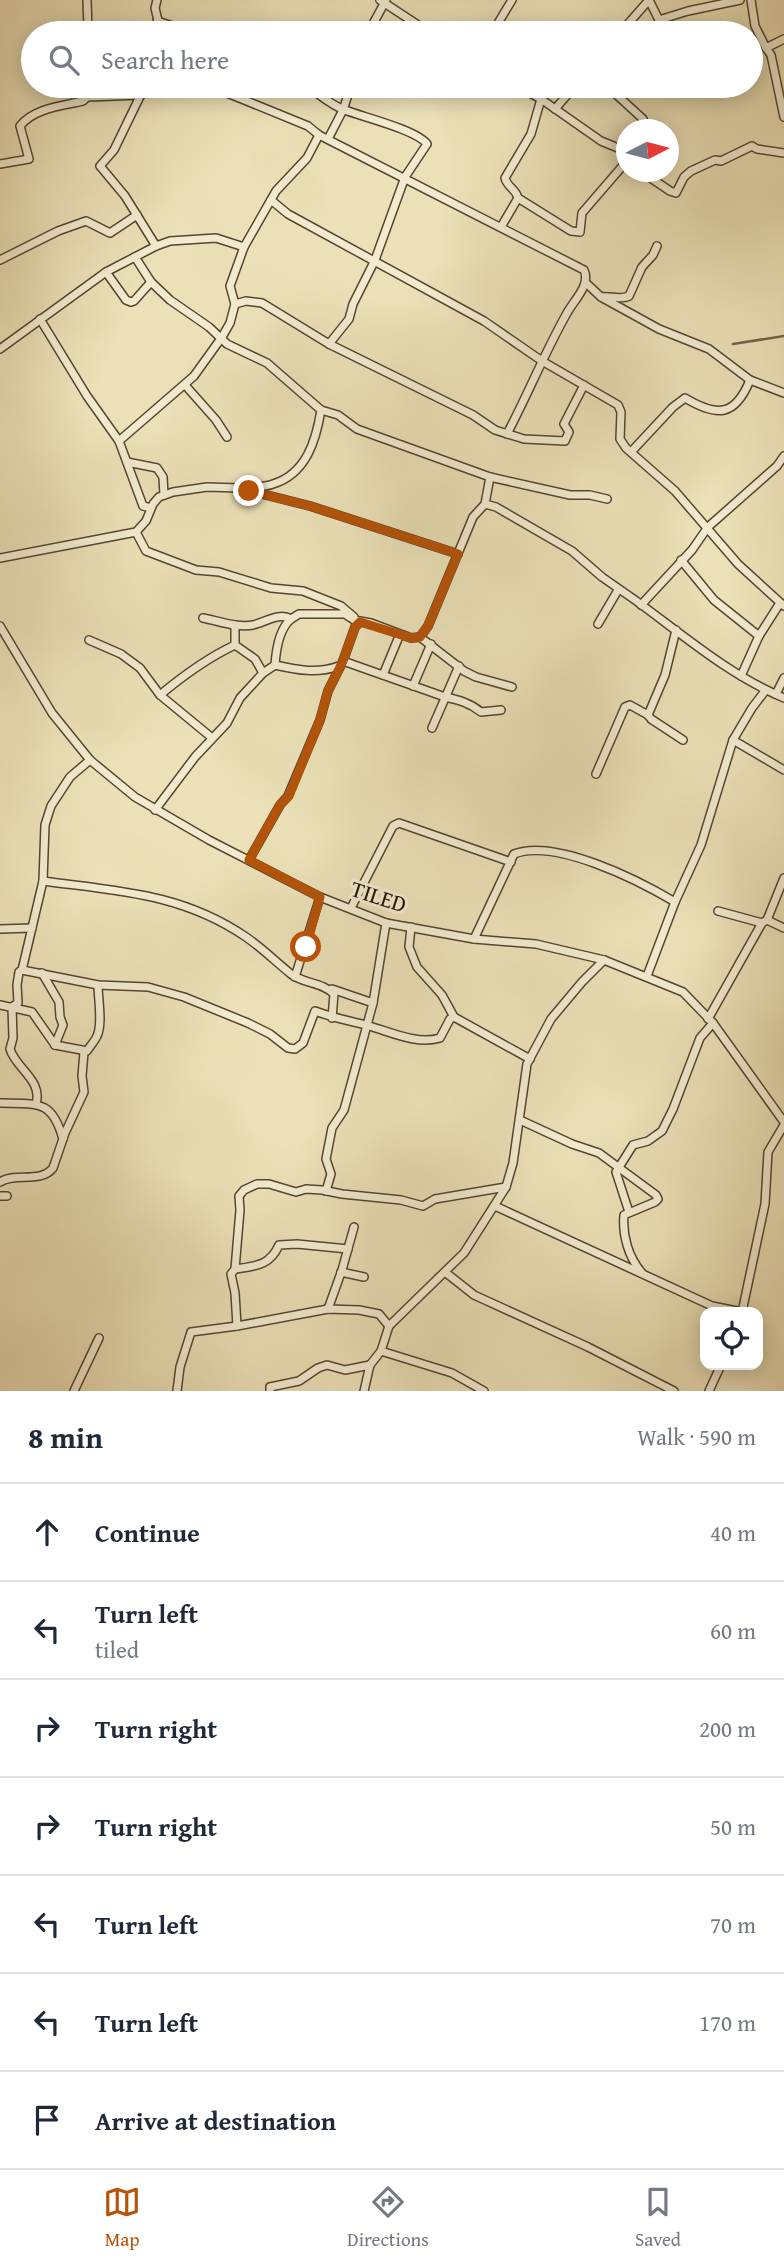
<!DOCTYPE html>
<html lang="en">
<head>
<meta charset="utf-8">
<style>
  :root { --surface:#fff; --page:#f2f2f3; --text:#1f2937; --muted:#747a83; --line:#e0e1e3; --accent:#b45309 }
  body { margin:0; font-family:"Gentium Book Plus",serif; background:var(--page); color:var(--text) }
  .controls { position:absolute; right:21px; bottom:21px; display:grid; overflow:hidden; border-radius:14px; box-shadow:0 4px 18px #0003 }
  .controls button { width:63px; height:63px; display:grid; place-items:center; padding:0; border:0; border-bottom:2px solid var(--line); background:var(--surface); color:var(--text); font:35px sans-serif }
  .compass { position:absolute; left:616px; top:119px; width:63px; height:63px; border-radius:50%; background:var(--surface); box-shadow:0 4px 18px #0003; rotate:84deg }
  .stop { position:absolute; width:21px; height:21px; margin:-16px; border:5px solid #b45309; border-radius:50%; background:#fff }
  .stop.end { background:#b45309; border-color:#fff; box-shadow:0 2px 7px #0008 }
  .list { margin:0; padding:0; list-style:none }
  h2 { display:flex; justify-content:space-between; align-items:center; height:91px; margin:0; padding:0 28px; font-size:30px }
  h2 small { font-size:23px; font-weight:400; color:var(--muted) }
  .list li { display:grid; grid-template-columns:46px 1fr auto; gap:21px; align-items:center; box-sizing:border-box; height:98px; padding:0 28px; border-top:2px solid var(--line) }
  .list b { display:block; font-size:26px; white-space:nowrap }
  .list p { margin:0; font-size:23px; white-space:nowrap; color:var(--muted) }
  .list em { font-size:23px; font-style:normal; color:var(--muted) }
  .icon { flex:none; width:38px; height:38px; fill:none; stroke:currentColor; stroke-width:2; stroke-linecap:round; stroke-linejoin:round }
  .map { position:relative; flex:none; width:784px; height:1391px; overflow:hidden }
  .search { position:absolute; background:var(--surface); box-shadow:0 4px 18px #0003; left:21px; right:21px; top:21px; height:77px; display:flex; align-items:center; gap:18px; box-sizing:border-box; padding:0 24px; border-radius:38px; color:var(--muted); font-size:26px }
  .sheet { height:777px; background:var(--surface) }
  nav { display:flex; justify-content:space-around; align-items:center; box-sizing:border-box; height:98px; border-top:2px solid var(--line); background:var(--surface); font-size:19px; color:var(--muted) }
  nav a { display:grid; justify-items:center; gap:4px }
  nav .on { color:var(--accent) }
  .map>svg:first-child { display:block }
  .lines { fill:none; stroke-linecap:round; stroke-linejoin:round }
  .stream { stroke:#746449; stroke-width:2.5 }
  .street-casing { stroke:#56462e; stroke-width:10 }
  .street { stroke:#f2ebd0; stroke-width:7 }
  .route { stroke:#b45309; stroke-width:9 }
  .labels { text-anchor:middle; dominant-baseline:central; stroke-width:6; stroke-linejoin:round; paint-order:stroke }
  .street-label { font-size:23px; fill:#251201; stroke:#f2ebd0 }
</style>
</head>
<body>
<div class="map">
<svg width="784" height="1391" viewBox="0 0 784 1391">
  <rect width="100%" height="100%" fill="#ebe0b7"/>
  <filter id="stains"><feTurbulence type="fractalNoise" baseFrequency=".00286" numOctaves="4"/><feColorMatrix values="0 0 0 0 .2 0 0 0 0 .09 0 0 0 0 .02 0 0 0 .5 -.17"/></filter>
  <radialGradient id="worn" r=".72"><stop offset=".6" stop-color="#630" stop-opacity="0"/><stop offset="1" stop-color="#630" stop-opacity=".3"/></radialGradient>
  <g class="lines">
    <!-- stream -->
    <polyline class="stream" points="733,344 784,336"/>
    <!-- street casing -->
    <g class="street-casing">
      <g id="street">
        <polyline points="157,0 155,8 161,33"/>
        <polyline points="380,0 430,33"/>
        <polyline points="649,0 659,20 661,33"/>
        <polyline points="751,0 755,26 766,48"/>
        <polyline points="659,20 688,11 740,0"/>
        <polyline points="157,21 195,33"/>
        <polyline points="86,33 88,29 87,0"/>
        <polyline points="368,33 386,0"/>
        <polyline points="492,33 512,0"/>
        <polyline points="620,33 649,0"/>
        <polyline points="784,39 766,48 771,55 784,117"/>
        <polyline points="86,86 87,97"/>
        <polyline points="145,86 114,150 100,166 125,196 156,246"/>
        <path d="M 210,86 L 308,126 L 319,135 L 584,270 C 591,285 574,300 567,313 C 545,352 528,394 507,434"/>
        <path d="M 307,86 C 319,94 332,106 345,110 C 363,117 417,130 427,144 L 405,177 L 375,260 L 353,304 L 349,319 L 329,344"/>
        <polyline points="517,86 541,99 601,141 623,150 626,155"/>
        <polyline points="607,86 643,119 645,125 641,130"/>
        <polyline points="620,96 630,86"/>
        <path d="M 541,99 L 531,134 L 505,178 C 507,187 516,189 518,198 L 571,231 L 580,232 L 582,213 L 626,162"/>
        <polyline points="555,109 575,86"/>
        <polyline points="328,139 343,110 351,86"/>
        <path d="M 0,164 L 29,159 L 20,126 C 34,108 62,106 83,101 L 87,97 L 141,95"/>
        <polyline points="642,172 670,191 676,193 684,177 691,171 715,160 721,161 752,146 757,149 784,153"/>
        <polyline points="271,200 288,214 484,321 542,361 618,405 621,412 620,439 626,448 675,491 738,564 784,606"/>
        <polyline points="501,227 518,198"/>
        <polyline points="135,257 151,282 170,300 209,327 227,344 267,363 321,410 338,415 357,429 490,477 570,495 590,495 607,499"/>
        <polyline points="0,260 58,231 86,221 110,233 137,215"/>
        <polyline points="106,272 126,300 131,302 134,301 151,282"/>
        <polyline points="586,283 601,297 659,329 709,349 750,380 784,393"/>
        <path d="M 601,297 C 611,296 621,300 629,296 L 642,267 L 653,255 L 657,246"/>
        <polyline points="235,304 246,301 262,303 329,344 473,415 495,430 524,439 565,441 569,432 564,424 584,385"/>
        <polyline points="40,319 87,396 119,441 143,506 151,508"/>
        <polyline points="0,349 106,272 156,246 170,241 216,238 244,247"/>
        <polyline points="185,385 216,420 227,437"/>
        <polyline points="119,441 194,376 222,337 230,323 235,304 230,286 244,247 276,191 307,158 319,135"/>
        <path d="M 631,452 L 673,407 L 685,398 C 717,417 735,417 750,380"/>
        <polyline points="127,462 157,468 163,477 164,495"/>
        <path d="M 246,488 C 255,487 265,487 273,484 C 306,474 316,441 321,410"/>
        <path d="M 485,504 L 496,507 L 572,551 L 602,577 L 635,600 C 683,635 729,675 784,698"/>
        <polyline points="136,532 146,551 196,570 219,572 271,588 303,591 341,606 354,617 354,620 371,623 411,638 420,637 464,671 476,677 512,687"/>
        <polyline points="0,558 136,532 146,521 153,504 159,497 173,492 207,487 239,488 310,506 458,554"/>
        <polyline points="681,560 714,600 759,636"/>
        <polyline points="641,605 692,550 708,527 777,466 784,456"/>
        <path d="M 203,618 C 219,621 237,628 253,625 C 266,622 279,612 291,619 L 299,614 L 345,614 L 351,618"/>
        <polyline points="598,624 618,590"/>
        <polyline points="235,625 235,645 255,659 263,673"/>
        <polyline points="0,626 52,713 90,760 135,797 209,840 320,897 386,923 474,939 536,944 604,960 683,992 713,1023 784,1122"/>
        <polyline points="420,637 428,626 473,517 485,504 490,477"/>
        <polyline points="89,640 121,654 140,668 160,695 211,737"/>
        <path d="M 343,661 L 445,697 C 459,700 470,703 481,712 L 501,710"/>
        <path d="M 275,665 C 298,670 317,674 339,666"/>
        <polyline points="383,675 400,634"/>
        <polyline points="741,676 759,636 780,603"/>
        <polyline points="413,686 431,644"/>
        <polyline points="776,694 784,678"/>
        <path d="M 160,695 C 184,675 207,658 235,645"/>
        <polyline points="648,715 665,675 676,630"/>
        <polyline points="432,728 459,666"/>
        <polyline points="733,740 784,770"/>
        <path d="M 90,760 L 70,777 L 51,806 L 45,825 L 43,881 L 22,970 L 98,985 L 148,987 L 184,997 L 248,1023 L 270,1034 L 288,1048 L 295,1049 L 303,1043 L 315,1011 C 333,1018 351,1021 369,1026 C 391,1032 417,1045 440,1038 L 450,1019 L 454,1017"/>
        <polyline points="596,774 625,707 630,705 648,715 651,719 683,740"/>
        <path d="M 155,810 L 195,757 L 227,723 L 240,698 L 263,673 L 275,665 C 276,650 279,629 291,619"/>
        <polyline points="249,860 280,805 288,796 320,720 328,691 343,661 355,627 360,622"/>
        <path d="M 43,881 C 117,891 182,893 246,937 C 262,948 276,962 291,974 C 304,984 322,982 334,994 L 332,1018"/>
        <polyline points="351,908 393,826 399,823 511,862"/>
        <polyline points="718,911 762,923"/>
        <polyline points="767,920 784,928"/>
        <polyline points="411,927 409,947 417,967 442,995 454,1017 530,1059"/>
        <polyline points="0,929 32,928"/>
        <path d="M 474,939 L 514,854 C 555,838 638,880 675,902"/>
        <path d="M 22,970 L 19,972 L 17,985 L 18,1003 L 12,1007 L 13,1038 L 10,1049 C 16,1069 43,1080 36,1104"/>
        <polyline points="42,973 59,1002 60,1017 63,1025 55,1045"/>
        <polyline points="647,976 675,902 701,845 733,740 752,708 765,691"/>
        <polyline points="295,977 320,897"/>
        <polyline points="332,989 373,1003"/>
        <polyline points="0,1005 32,1012 55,1045"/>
        <polyline points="708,1019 762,923 767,920 784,878"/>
        <path d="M 55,1045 L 87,1051 C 90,1046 95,1041 97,1036 C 103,1024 98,999 98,985"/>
        <path d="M 0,1103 C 37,1104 52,1099 63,1139"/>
        <path d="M 520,1120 L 572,1144 L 599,1153 L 656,1195 L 658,1199 L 655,1202 L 624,1215 C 622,1236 629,1258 642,1273"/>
        <path d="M 0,1182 C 16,1172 40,1184 53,1168 L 65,1133 L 84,1092 L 82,1076 L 84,1052"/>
        <polyline points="326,1191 331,1174 326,1159 332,1128 344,1110 373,1003 386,923"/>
        <polyline points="0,1196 7,1196"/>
        <polyline points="495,1206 712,1306 742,1312"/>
        <polyline points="629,1212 616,1172 633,1145 648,1141 662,1131 673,1109 700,1038 713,1023"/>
        <polyline points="235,1269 240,1210 239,1196 244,1190 257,1184 269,1184 296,1192 306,1189 322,1190 342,1194 401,1200 423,1206 435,1199 506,1187"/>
        <polyline points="341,1272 364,1277"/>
        <polyline points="445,1272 474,1295 588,1347 674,1391"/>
        <polyline points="328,1309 342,1270 354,1227"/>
        <polyline points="742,1312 765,1204 768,1152 784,1125"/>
        <path d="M 237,1326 L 235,1293 L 231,1274 L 235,1269 C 255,1266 270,1266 279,1245 L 297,1244 L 348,1249"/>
        <polyline points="381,1351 452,1373 484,1391"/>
        <polyline points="74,1391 99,1338"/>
        <polyline points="177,1391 180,1367 191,1332 237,1326 328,1309 359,1310 379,1314 389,1326"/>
        <polyline points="270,1391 270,1387 299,1381 318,1368 327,1365 345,1370 370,1365"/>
        <polyline points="364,1391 370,1365 381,1351 389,1326 464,1253 506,1187 513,1163 527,1064 551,1019 582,982 604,960"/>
        <polyline points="709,1391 721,1365"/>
      </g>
    </g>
    <!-- street -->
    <use href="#street" class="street"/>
  </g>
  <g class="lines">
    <!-- route -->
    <polyline class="route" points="249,491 310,506 458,554 428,626 420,637 411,638 360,622 355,627 343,661 328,691 320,720 289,796 280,805 249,860 320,897 306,947"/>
  </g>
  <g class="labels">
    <!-- street labels -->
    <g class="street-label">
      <text transform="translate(379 896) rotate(18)">TILED</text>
    </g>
  </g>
  <rect width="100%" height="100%" filter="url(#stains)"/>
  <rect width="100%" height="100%" fill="url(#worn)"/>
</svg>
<div class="controls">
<button><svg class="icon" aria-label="locate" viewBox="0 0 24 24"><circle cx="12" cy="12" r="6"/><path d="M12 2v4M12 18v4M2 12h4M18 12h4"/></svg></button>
</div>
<svg class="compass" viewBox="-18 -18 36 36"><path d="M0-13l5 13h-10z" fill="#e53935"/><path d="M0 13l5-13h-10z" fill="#747a83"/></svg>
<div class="stop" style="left:306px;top:947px"></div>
<div class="stop end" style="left:249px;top:491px"></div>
<div class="search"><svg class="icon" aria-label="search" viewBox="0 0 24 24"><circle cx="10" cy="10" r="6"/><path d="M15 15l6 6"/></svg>Search here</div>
</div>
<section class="sheet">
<h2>8 min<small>Walk · 590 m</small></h2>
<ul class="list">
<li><svg class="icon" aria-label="ahead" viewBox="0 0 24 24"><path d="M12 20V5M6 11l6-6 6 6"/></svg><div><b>Continue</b></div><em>40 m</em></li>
<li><svg class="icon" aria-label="left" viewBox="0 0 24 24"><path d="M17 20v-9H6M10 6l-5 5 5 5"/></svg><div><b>Turn left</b><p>tiled</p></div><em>60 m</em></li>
<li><svg class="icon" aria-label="right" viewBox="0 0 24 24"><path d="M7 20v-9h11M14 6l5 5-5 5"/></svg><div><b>Turn right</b></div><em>200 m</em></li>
<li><svg class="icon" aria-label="right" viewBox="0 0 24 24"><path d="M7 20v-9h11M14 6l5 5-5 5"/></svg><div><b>Turn right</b></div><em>50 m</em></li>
<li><svg class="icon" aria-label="left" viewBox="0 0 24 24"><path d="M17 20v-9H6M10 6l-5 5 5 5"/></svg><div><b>Turn left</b></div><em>70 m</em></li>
<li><svg class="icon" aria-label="left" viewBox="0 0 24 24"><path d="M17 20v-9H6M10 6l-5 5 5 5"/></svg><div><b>Turn left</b></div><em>170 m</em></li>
<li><svg class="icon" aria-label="arrive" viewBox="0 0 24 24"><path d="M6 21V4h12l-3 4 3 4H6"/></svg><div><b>Arrive at destination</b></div></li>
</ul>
</section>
<nav>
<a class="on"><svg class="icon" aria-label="map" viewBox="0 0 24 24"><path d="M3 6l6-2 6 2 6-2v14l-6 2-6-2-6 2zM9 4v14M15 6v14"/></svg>Map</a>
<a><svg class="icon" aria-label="directions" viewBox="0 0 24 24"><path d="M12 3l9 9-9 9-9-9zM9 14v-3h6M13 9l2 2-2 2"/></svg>Directions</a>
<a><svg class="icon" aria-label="saved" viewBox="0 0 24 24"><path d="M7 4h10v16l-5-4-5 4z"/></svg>Saved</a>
</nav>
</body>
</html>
